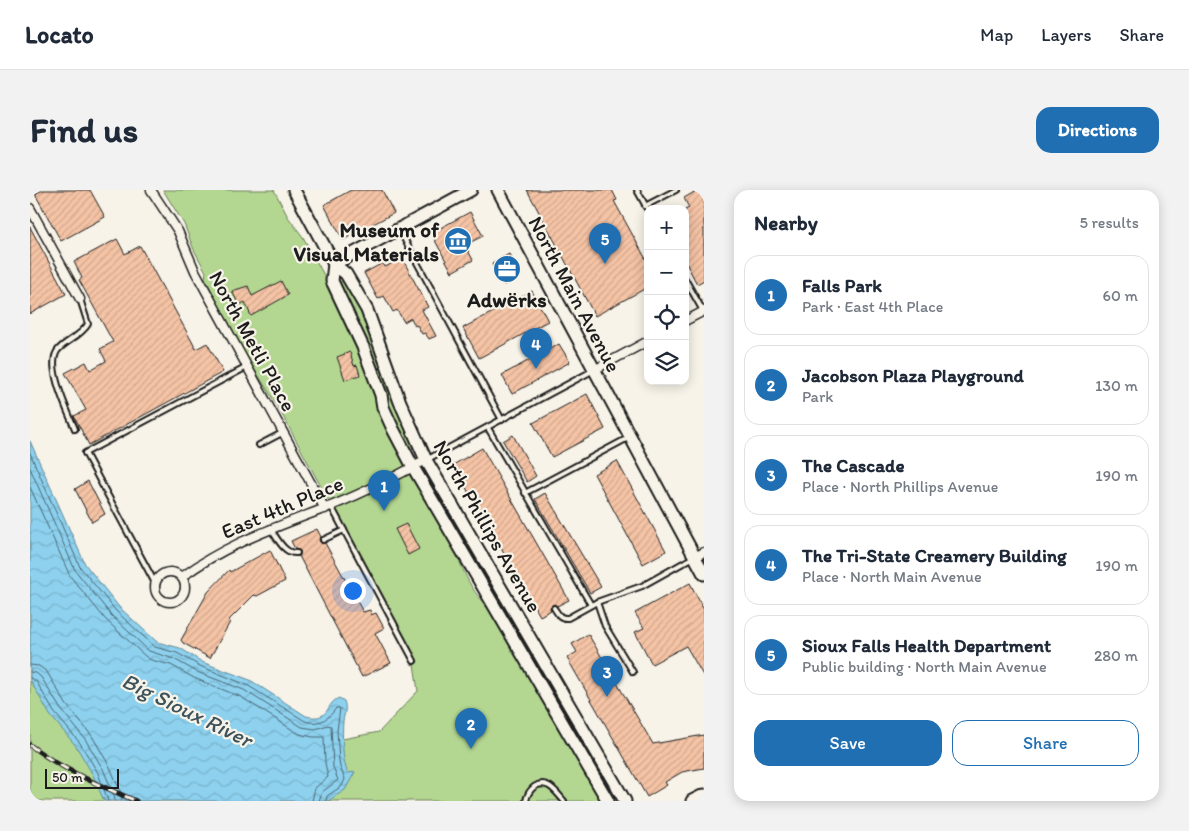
<!DOCTYPE html>
<html lang="en">
<head>
<meta charset="utf-8">
<style>
  :root { --surface:#fff; --page:#f2f2f3; --text:#1f2937; --muted:#747a83; --line:#e0e1e3; --accent:#1f6fb2 }
  body { margin:0; font-family:Itim,sans-serif; background:var(--page); color:var(--text) }
  .controls { position:absolute; right:15px; top:15px; display:grid; overflow:hidden; border-radius:10px; box-shadow:0 2px 12px #0003 }
  .controls button { width:45px; height:45px; display:grid; place-items:center; padding:0; border:0; border-bottom:1px solid var(--line); background:var(--surface); color:var(--text); font:25px sans-serif }
  .scale { position:absolute; left:15px; bottom:12px; width:74px; box-sizing:border-box; padding-left:5px; border:2px solid #1c1c1c; border-top:0; font-size:14px; line-height:18px; white-space:nowrap; color:#1c1c1c; -webkit-text-stroke:4px #f7f3e8; paint-order:stroke }
  .you { position:absolute; left:322px; top:400px; width:18px; height:18px; margin:-12px; border:4px solid #fff; border-radius:50%; background:#1a73e8; box-shadow:0 0 0 8px #1a73e833 }
  .badge { display:grid; place-items:center; width:32px; height:32px; border-radius:50%; background:var(--accent); color:#fff; font-size:16px; font-weight:700 }
  .pin { position:absolute; translate:-50% -41px; filter:drop-shadow(0 1px 2px #0008) }
  .pin::after { content:''; position:absolute; top:26px; width:18px; height:15px; background:inherit; clip-path:polygon(0 0,100% 0,50% 100%) }
  .list { margin:0; padding:0; list-style:none }
  h2 { display:flex; justify-content:space-between; align-items:center; height:65px; margin:0; padding:0 20px; font-size:21px }
  h2 small { font-size:16px; font-weight:400; color:var(--muted) }
  .list li { display:grid; grid-template-columns:32px 1fr auto; gap:15px; align-items:center; box-sizing:border-box; height:80px; margin:0 10px 10px; padding:0 10px; border:1px solid var(--line); border-radius:15px }
  .list b { display:block; font-size:19px; white-space:nowrap }
  .list p { margin:0; font-size:16px; white-space:nowrap; color:var(--muted) }
  .list em { font-size:16px; font-style:normal; color:var(--muted) }
  .actions { display:flex; gap:10px; padding:15px 20px }
  .actions a { flex:1; padding:11px 0; border:1px solid var(--accent); border-radius:15px; text-align:center; font-size:18px; color:var(--accent) }
  .actions .main { background:var(--accent); color:#fff }
  .icon { flex:none; width:28px; height:28px; fill:none; stroke:currentColor; stroke-width:2; stroke-linecap:round; stroke-linejoin:round }
  .map { position:relative; flex:none; width:674px; height:611px; overflow:hidden; border-radius:15px }
  header { display:flex; align-items:center; gap:30px; box-sizing:border-box; height:70px; padding:0 25px; background:var(--surface); border-bottom:1px solid var(--line) }
  header strong { font-size:24px }
  nav { display:flex; gap:28px; margin-inline-start:auto; font-size:18px }
  .intro { display:flex; align-items:center; justify-content:space-between; box-sizing:border-box; height:120px; padding:0 30px }
  h1 { margin:0; font-size:35px }
  .button { padding:12px 22px; border-radius:15px; background:var(--accent); color:#fff; font-size:18px; font-weight:700 }
  main { display:flex; gap:30px; padding:0 30px }
  aside { flex:1; background:var(--surface); border-radius:15px; box-shadow:0 2px 12px #0003 }
  .map>svg:first-child { display:block }
  .grass { fill:url(#grass-tufts); stroke:#687a56 }
  .park { fill:#b3d791; stroke:#687a56 }
  .water { fill:url(#water-waves); stroke:#60899a }
  .lines { fill:none; stroke-linecap:round; stroke-linejoin:round }
  .shore { stroke:#496470; stroke-width:1 }
  .building { fill:url(#building-hatch); stroke:#1c1c1c }
  .lane-casing { stroke:#1c1c1c; stroke-width:8 }
  .street-casing { stroke:#1c1c1c; stroke-width:11 }
  .secondary-casing { stroke:#1c1c1c; stroke-width:15 }
  .lane { stroke:#f7f3e8; stroke-width:4 }
  .street { stroke:#f7f3e8; stroke-width:8 }
  .secondary { stroke:#f7f3e8; stroke-width:11 }
  .rail-casing { stroke:#1c1c1c; stroke-width:5 }
  .rail { stroke:#f7f3e8; stroke-width:3; stroke-dasharray:9; stroke-linecap:butt }
  .labels { text-anchor:middle; dominant-baseline:central; stroke-width:4.5; stroke-linejoin:round; paint-order:stroke }
  .poi-label { font-size:21px; font-weight:bold; fill:#1c1c1c; stroke:#f7f3e8; text-anchor:end }
  .street-label { font-size:21px; fill:#1c1c1c; stroke:#f7f3e8 }
  .water-label { font-size:22px; font-style:italic; fill:#3e525b; stroke:#f7f3e8 }
</style>
</head>
<body>
<header>
<strong>Locato</strong>
<nav><a>Map</a><a>Layers</a><a>Share</a></nav>
</header>
<div class="intro"><h1>Find us</h1><a class="button">Directions</a></div>
<main>
<div class="map">
<svg width="674" height="611" viewBox="0 0 674 611">
  <defs>
    <pattern id="grass-tufts" width="24" height="20" patternUnits="userSpaceOnUse" patternTransform="scale(1.25)"><rect width="24" height="20" fill="#b3d791"/><path d="M3 7l-1-3M5 7V3M7 7l1-3M15 17l-1-3M17 17v-4M19 17l1-3" fill="none" stroke="#99b87c"/></pattern>
    <pattern id="water-waves" width="16" height="10" patternUnits="userSpaceOnUse" patternTransform="scale(1.25)"><rect width="16" height="10" fill="#8dd1ee"/><path d="M0 5q4-4 8 0t8 0" fill="none" stroke="#79b3cc"/></pattern>
    <pattern id="building-hatch" width="6" height="6" patternUnits="userSpaceOnUse" patternTransform="scale(1.25)"><rect width="6" height="6" fill="#f5c3a5"/><path d="M-1 1l2-2M0 6l6-6M5 7l2-2" fill="none" stroke="#d1a78d"/></pattern>
  </defs>
  <rect width="100%" height="100%" fill="#f7f3e8"/>
  <filter id="ink" filterUnits="userSpaceOnUse"><feTurbulence type="fractalNoise" baseFrequency=".02" numOctaves="2"/><feDisplacementMap in="SourceGraphic" scale="10" xChannelSelector="R" yChannelSelector="G"/><feConvolveMatrix kernelMatrix="1 2 1 2 8 2 1 2 1" color-interpolation-filters="sRGB"/></filter>
  <g filter="url(#ink)">
    <!-- grass -->
    <g class="grass">
      <polygon points="312,91 316,93 336,133 384,255 382,260 379,260 360,219 333,144 309,93"/>
      <polygon points="403,290 496,448 490,452 397,292"/>
      <polygon points="503,461 579,593 553,561 497,464"/>
    </g>
    <!-- park -->
    <path class="park" d="M 133,0 L 244,0 L 258,27 L 273,47 L 300,96 L 425,359 C 436,390 443,402 465,427 L 573,611 L 0,611 L 0,349 L 69,429 L 297,552 L 349,542 L 388,501 L 383,467 L 248,217 L 215,164 L 175,88 L 176,82 L 164,60 L 154,34 Z"/>
    <!-- water -->
    <path class="water" d="M 0,251 L 55,374 L 89,417 L 127,452 L 150,458 L 172,472 L 220,490 L 276,526 C 301,532 295,513 309,508 L 314,511 C 317,519 314,524 313,531 C 312,545 312,572 318,583 L 325,582 L 315,600 L 298,611 L 74,611 L 63,585 L 46,556 L 20,525 L 0,490 Z"/>
    <g class="lines">
      <!-- shore -->
      <g class="shore">
        <path d="M 0,263 L 50,377 L 86,421 L 125,457 L 147,463 L 170,476 L 217,495 L 275,531 C 289,535 298,530 306,518 L 310,518 L 307,541 L 309,571 L 310,577 L 315,589 L 312,596 L 297,606 L 296,611"/>
        <polyline points="0,278 45,380 81,425 119,461 144,469 167,482 214,500 272,537 285,539 298,535 301,536 303,577 308,590 292,602 289,611"/>
        <polyline points="0,297 40,386 76,430 115,466 121,470 141,475 164,488 211,507 269,544 283,547 294,547 295,573 298,587 285,598 282,611"/>
        <polyline points="0,475 9,476 17,482 36,514 62,546 80,577 91,603 92,611"/>
        <polyline points="0,482 6,483 11,487 30,518 55,549 73,579 84,605 85,611"/>
        <polyline points="0,488 6,491 24,522 50,553 68,583 78,611"/>
      </g>
    </g>
    <!-- building -->
    <g class="building">
      <polygon points="13,0 60,0 75,27 31,51 5,4"/>
      <polygon points="321,0 352,0 364,23 313,50 294,15"/>
      <polygon points="497,0 582,0 587,10 584,11 618,73 618,97 565,126"/>
      <polygon points="668,0 674,0 674,90 667,94 655,71 655,20 659,18 654,8"/>
      <polygon points="440,22 453,46 435,55 443,70 422,82 401,43"/>
      <polygon points="0,37 36,104 0,124"/>
      <polygon points="87,49 95,64 110,56 166,159 177,153 193,182 59,255 44,226 56,220 35,183 56,172 60,180 76,171 70,159 83,152 49,90 52,88 44,72"/>
      <polygon points="479,64 491,85 474,95 462,74"/>
      <polygon points="372,68 398,117 392,120 406,146 399,149 395,143 392,144 387,135 385,136 381,128 374,132 367,120 363,122 354,106 348,109 334,83 353,73 355,77"/>
      <polygon points="251,91 258,105 221,126 215,112 209,115 202,101 218,96 222,106"/>
      <polygon points="502,101 518,131 449,168 433,138"/>
      <polygon points="529,154 540,172 482,204 472,185"/>
      <polygon points="320,162 324,176 327,175 330,185 315,190 307,167"/>
      <polygon points="557,204 575,239 522,267 503,233"/>
      <polygon points="483,245 506,286 497,292 473,251"/>
      <polygon points="452,258 539,410 527,416 522,415 520,417 521,420 510,426 423,275"/>
      <polygon points="587,271 636,361 613,374 564,284"/>
      <polygon points="58,291 75,324 62,332 45,299"/>
      <polygon points="515,303 571,397 560,403 505,309"/>
      <polygon points="376,334 389,359 378,365 365,339"/>
      <polygon points="287,339 291,347 289,349 290,352 295,353 333,422 340,420 341,425 346,423 354,438 345,443 361,473 332,487 269,366 270,361 265,359 261,351"/>
      <polygon points="240,360 255,391 227,406 224,405 199,430 200,432 180,468 153,453 151,450 178,402 199,380 200,382"/>
      <polygon points="660,393 674,420 674,487 656,456 622,474 605,442 614,438 605,423"/>
      <polygon points="558,444 623,554 674,545 674,578 652,582 635,592 637,595 617,607 537,468 547,462 542,454"/>
    </g>
    <g class="lines">
      <!-- lane casing -->
      <g class="lane-casing">
        <g id="lane">
          <polyline points="607,0 618,20"/>
          <polyline points="615,16 646,0"/>
          <polyline points="370,41 472,230"/>
          <polyline points="655,89 673,121"/>
          <polyline points="458,238 561,415"/>
          <path d="M 45,239 C 38,222 15,175 28,160 C 37,150 51,146 58,134 L 50,109"/>
          <polyline points="229,255 252,243"/>
          <polyline points="398,269 564,180"/>
          <polyline points="495,303 598,248"/>
          <polyline points="301,316 384,471"/>
          <path d="M 240,338 C 247,348 254,364 267,363"/>
          <polyline points="293,350 314,340"/>
          <polyline points="125,393 55,263 217,177"/>
          <polyline points="567,412 575,436 603,482"/>
          <path d="M 524,418 C 528,424 530,429 538,428 L 567,412 L 612,396 L 662,368"/>
          <path d="M 496,611 C 497,605 499,601 504,597 C 517,588 526,602 534,611"/>
        </g>
      </g>
      <!-- street casing -->
      <g class="street-casing">
        <g id="street">
          <polyline points="121,0 148,41 165,81 295,319"/>
          <polyline points="0,18 50,109"/>
          <polyline points="655,131 674,121"/>
          <polyline points="564,180 618,151"/>
          <polyline points="665,367 674,362"/>
          <circle cx="140" cy="397" r="15"/>
          <path d="M 152,387 C 194,355 244,338 293,319 C 328,306 363,288 396,270"/>
        </g>
      </g>
      <!-- secondary casing -->
      <g class="secondary-casing">
        <g id="secondary">
          <polyline points="264,0 304,74 316,84 337,120 370,212 396,270 595,611"/>
          <polyline points="468,0 674,384"/>
          <polyline points="304,74 302,91 333,157 351,205 353,217 363,239 383,277 578,611"/>
          <polyline points="304,74 441,0"/>
          <polyline points="662,611 674,605"/>
        </g>
      </g>
      <!-- lane -->
      <use href="#lane" class="lane"/>
      <!-- street -->
      <use href="#street" class="street"/>
      <!-- secondary -->
      <use href="#secondary" class="secondary"/>
      <!-- rail casing -->
      <g class="rail-casing">
        <path id="rail" d="M 0,555 C 32,580 69,595 106,611"/>
      </g>
      <!-- rail -->
      <use href="#rail" class="rail"/>
    </g>
  </g>
  <!-- icons -->
  <defs>
    <g id="museum-disc" transform="scale(1.4375)"><circle r="9.5" fill="#1f6fb2" stroke="#f7f3e8"/><path d="M0-6L6-3V-2H-6V-3ZM-5-1h2V3h-2ZM-1-1h2V3h-2ZM3-1h2V3H3ZM-6 4H6V6H-6Z" fill="#fff"/></g>
    <g id="office-disc" transform="scale(1.4375)"><circle r="9.5" fill="#1f6fb2" stroke="#f7f3e8"/><path d="M-6-3h4V-5.5h4V-3h4V5H-6ZM-1-4.5V-3h2v-1.5ZM-6 0V1H6V0Z" fill="#fff"/></g>
  </defs>
  <g fill-rule="evenodd">
    <use href="#museum-disc" x="428" y="51"/>
    <use href="#office-disc" x="477" y="79"/>
  </g>
  <g class="labels">
    <!-- poi labels -->
    <g class="poi-label">
      <text x="409" y="39">Museum of<tspan x="409" dy="24">Visual Materials</tspan></text>
      <text x="477" y="109" text-anchor="middle">Adwёrks</text>
    </g>
    <!-- street labels -->
    <g class="street-label">
      <text transform="translate(545 104) rotate(62)">North Main Avenue</text>
      <text transform="translate(223 151) rotate(61)">North Metli Place</text>
      <text transform="translate(252 317) rotate(-23)">East 4th Place</text>
      <text transform="translate(458 336) rotate(60)">North Phillips Avenue</text>
    </g>
    <!-- water labels -->
    <g class="water-label">
      <text transform="translate(157 520) rotate(26)">Big Sioux River</text>
    </g>
  </g>
</svg>
<div class="controls">
<button>+</button>
<button>−</button>
<button><svg class="icon" aria-label="locate" viewBox="0 0 24 24"><circle cx="12" cy="12" r="6"/><path d="M12 2v4M12 18v4M2 12h4M18 12h4"/></svg></button>
<button><svg class="icon" aria-label="layers" viewBox="0 0 24 24"><path d="M12 4l9 5-9 5-9-5zM3 14l9 5 9-5"/></svg></button>
</div>
<div class="scale">50 m</div>
<div class="you"></div>
<div class="pin badge" style="left:354px;top:321px">1</div>
<div class="pin badge" style="left:441px;top:559px">2</div>
<div class="pin badge" style="left:577px;top:507px">3</div>
<div class="pin badge" style="left:506px;top:179px">4</div>
<div class="pin badge" style="left:575px;top:74px">5</div>
</div>
<aside>
<h2>Nearby<small>5 results</small></h2>
<ul class="list">
<li><span class="badge">1</span><div><b>Falls Park</b><p>Park · East 4th Place</p></div><em>60 m</em></li>
<li><span class="badge">2</span><div><b>Jacobson Plaza Playground</b><p>Park</p></div><em>130 m</em></li>
<li><span class="badge">3</span><div><b>The Cascade</b><p>Place · North Phillips Avenue</p></div><em>190 m</em></li>
<li><span class="badge">4</span><div><b>The Tri-State Creamery Building</b><p>Place · North Main Avenue</p></div><em>190 m</em></li>
<li><span class="badge">5</span><div><b>Sioux Falls Health Department</b><p>Public building · North Main Avenue</p></div><em>280 m</em></li>
</ul>
<div class="actions"><a class="main">Save</a><a>Share</a></div>
</aside>
</main>
</body>
</html>
